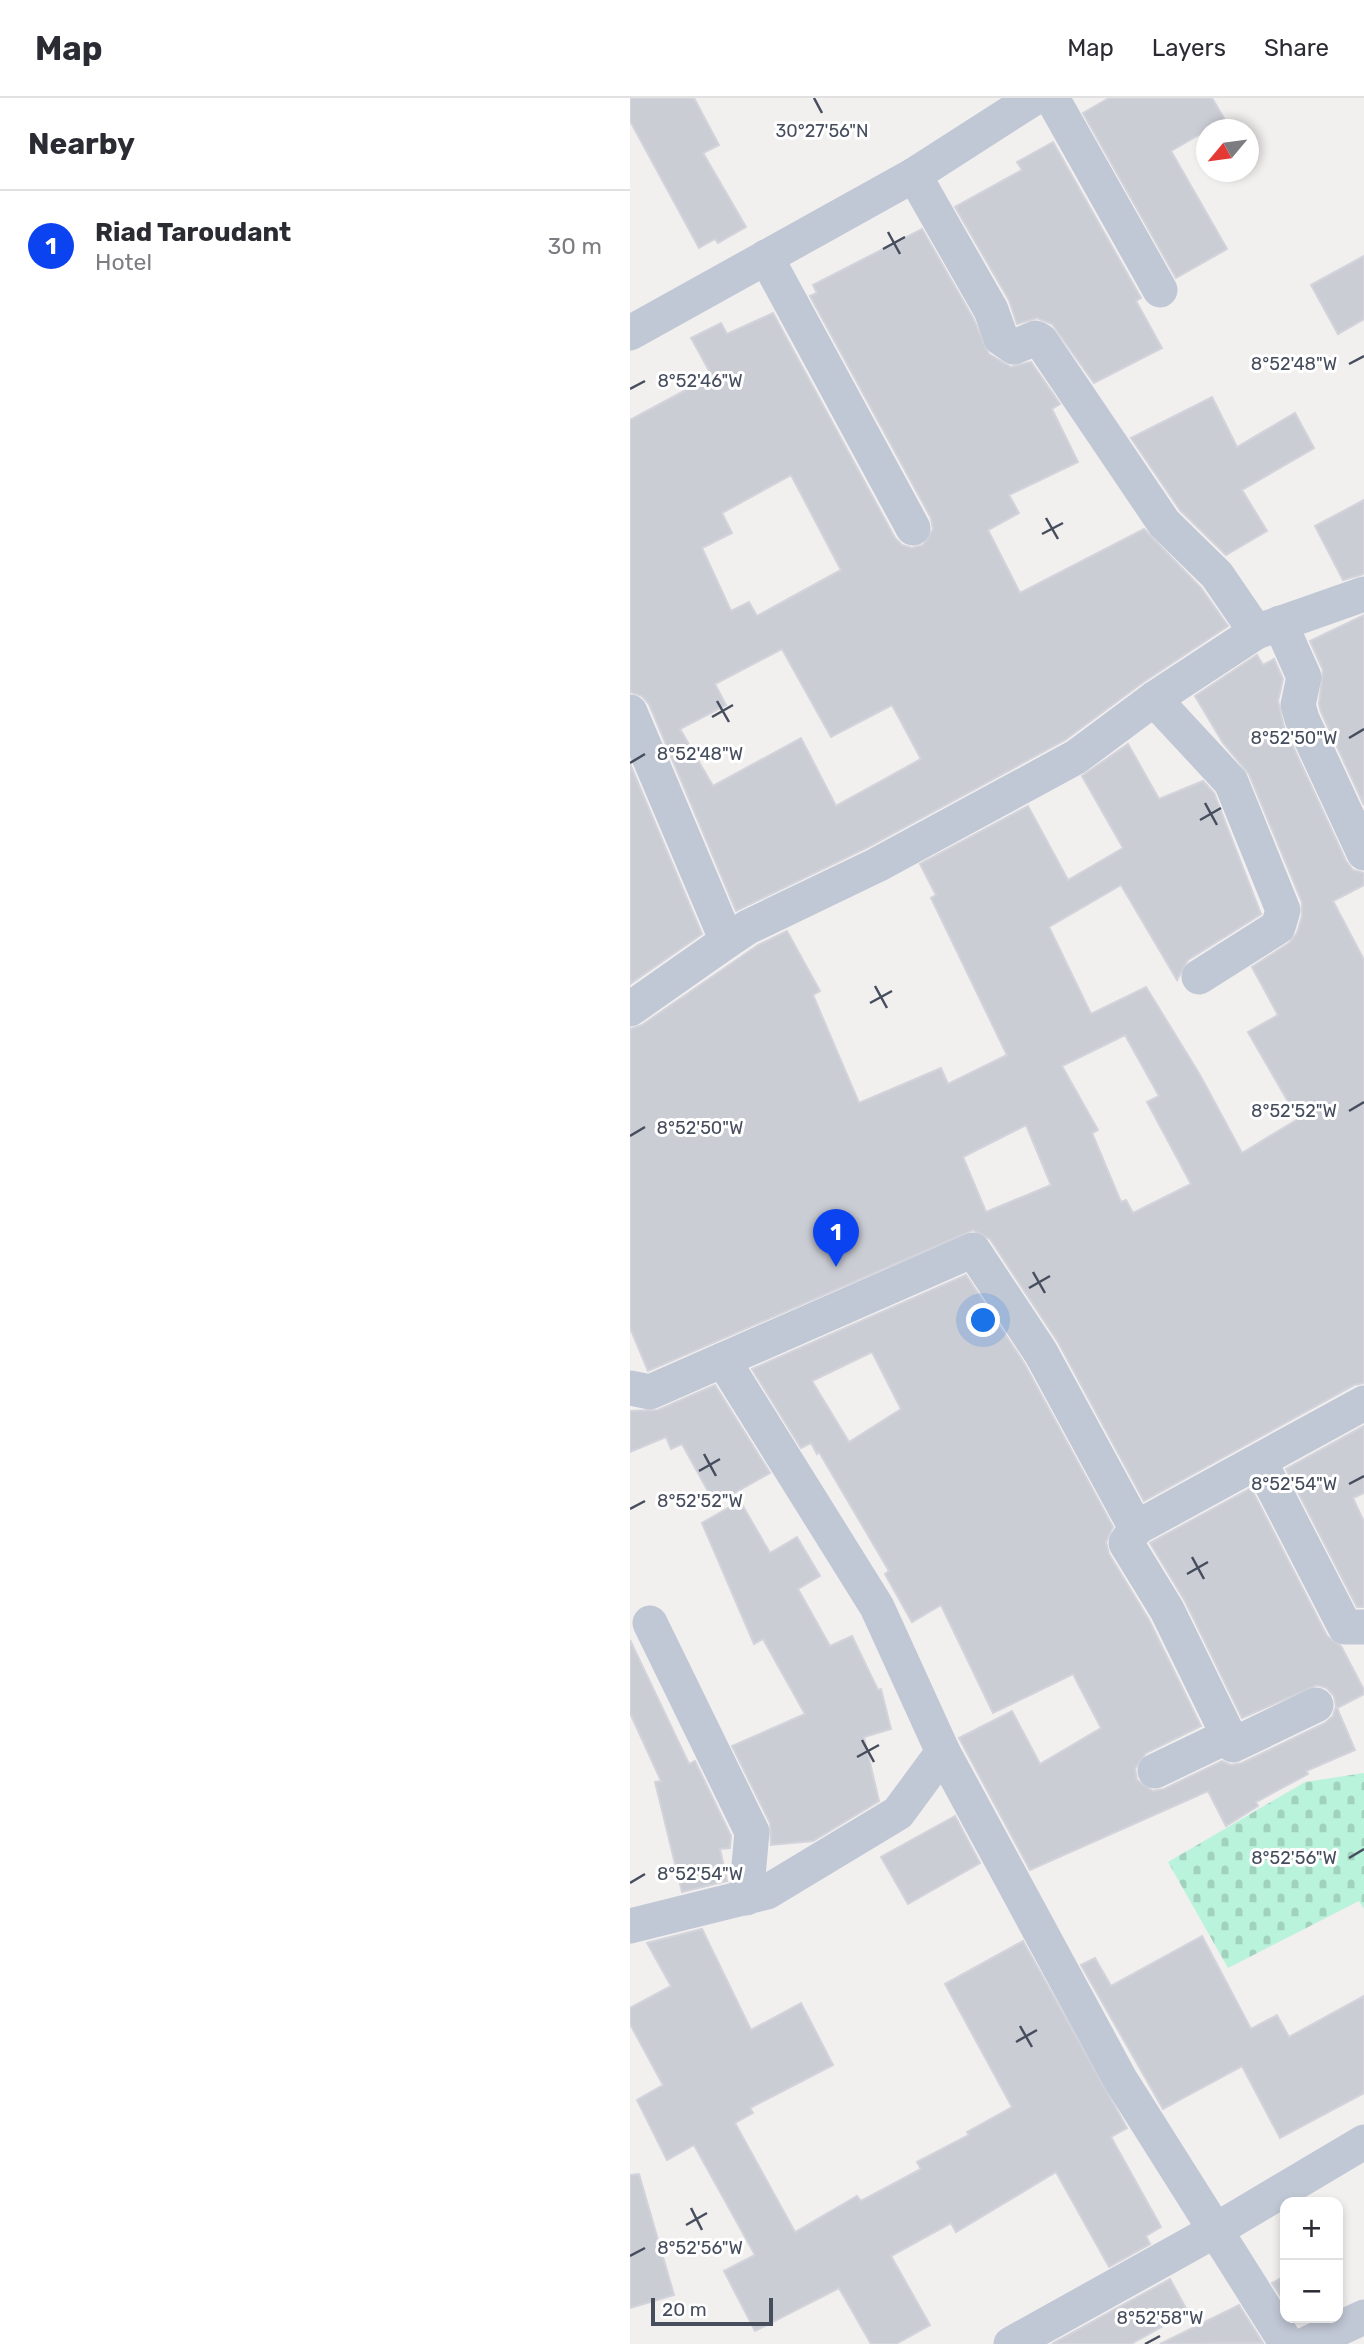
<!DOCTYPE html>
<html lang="en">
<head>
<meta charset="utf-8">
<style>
  :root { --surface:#fff; --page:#f7f7f7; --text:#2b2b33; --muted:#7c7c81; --line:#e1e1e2; --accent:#0b43f0 }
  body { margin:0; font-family:Rubik,sans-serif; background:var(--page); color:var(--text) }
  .controls { position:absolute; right:21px; bottom:21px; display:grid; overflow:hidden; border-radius:14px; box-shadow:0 4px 10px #0003 }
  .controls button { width:63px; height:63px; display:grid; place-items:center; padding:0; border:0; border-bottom:2px solid var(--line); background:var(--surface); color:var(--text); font:35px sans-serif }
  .compass { position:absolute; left:566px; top:21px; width:63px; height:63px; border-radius:50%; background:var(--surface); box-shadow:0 4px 10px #0003; rotate:241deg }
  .scale { position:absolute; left:21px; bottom:18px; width:122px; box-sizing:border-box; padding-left:7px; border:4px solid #464e5e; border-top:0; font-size:19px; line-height:24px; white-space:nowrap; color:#464e5e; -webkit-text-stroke:5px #fff; paint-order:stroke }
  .you { position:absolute; left:354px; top:1223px; width:24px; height:24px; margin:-18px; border:5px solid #fff; border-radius:50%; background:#1a73e8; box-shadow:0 0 0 10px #1a73e833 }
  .badge { display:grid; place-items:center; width:46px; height:46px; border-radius:50%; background:var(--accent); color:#fff; font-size:23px; font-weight:700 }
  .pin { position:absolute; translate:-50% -58px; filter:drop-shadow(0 2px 4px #0008) }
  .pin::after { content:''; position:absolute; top:37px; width:24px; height:21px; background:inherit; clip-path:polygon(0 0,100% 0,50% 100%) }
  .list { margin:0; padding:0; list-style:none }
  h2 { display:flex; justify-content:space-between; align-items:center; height:91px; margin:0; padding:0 28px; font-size:30px }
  h2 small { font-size:23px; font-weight:400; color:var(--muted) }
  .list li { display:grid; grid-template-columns:46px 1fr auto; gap:21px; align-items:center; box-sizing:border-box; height:112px; padding:0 28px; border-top:2px solid var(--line) }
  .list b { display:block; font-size:26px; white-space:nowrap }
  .list p { margin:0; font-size:23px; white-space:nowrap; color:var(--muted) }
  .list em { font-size:23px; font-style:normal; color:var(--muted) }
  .map { position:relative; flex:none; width:734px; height:2246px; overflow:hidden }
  header { display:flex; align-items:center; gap:42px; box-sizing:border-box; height:98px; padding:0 35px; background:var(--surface); border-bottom:2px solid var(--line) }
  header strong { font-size:33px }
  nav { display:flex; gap:38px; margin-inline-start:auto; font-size:24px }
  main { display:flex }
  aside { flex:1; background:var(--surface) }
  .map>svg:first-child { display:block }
  .cemetery { fill:url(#cemetery-stones) }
  .building { fill:#cbcdd5; stroke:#d3d3db; stroke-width:2; fill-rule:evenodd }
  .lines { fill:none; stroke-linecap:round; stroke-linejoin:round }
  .minor { stroke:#c1c8d5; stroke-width:35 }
  .ticks { fill:none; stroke:#464e5e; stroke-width:2.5 }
  .ticks-label { font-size:18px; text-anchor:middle; fill:#464e5e; stroke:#fff; stroke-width:6; stroke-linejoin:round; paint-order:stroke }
</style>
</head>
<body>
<header>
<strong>Map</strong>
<nav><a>Map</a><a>Layers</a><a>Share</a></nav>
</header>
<main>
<aside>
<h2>Nearby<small></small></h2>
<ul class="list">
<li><span class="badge">1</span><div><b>Riad Taroudant</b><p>Hotel</p></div><em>30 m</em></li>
</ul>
</aside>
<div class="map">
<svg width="734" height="2246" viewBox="0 0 734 2246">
  <defs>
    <pattern id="cemetery-stones" width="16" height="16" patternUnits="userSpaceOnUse" patternTransform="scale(1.75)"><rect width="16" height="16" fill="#baf3db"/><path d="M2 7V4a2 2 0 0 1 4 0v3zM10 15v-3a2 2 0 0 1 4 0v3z" fill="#a1d2be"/></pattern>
  </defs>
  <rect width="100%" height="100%" fill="#f2efef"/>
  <!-- cemetery -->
  <polygon class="cemetery" points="734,1675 734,1811 729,1803 598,1870 538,1764 675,1684"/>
  <!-- building -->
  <g class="building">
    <polygon points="0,0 64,0 89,47 73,55 116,129 88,145 85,141 69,150 0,23"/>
    <polygon points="479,0 582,0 595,22 541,53 597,151 546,180 453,15"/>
    <polygon points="423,44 511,200 506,203 532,250 464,285 422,226 407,220 387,226 379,202 325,109 392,72 387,64"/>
    <path d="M 292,131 L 343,220 L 359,256 L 381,269 L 401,264 L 430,306 L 422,311 L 448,364 L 379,397 L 389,415 L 358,432 L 390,495 L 514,431 L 571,490 L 598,528 L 512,585 L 435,642 L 238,749 L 106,813 L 19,606 L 12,598 L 0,594 L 0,322 L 82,278 L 61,240 L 91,225 L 97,236 L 143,215 L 265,440 L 272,447 L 282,450 L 293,447 L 303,431 L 301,420 L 180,198 L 187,195 L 183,187 ZM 161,377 L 211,472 L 127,518 L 119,504 L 101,513 L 72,450 L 102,435 L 92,415 ZM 152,551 L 201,639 L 262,607 L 291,661 L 206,708 L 171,640 L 83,688 L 50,631 L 96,607 L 85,586 Z"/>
    <polygon points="734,158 734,221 708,236 681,187"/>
    <polygon points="582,299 607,349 665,315 684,350 612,392 637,433 596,457 550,412 501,340"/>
    <polygon points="734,402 734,476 713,482 685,428"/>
    <polygon points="734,517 734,707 691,614 689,606 693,572 680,543"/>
    <path d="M 627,557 L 633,567 L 644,561 L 653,581 L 648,603 L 654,629 L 716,763 L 723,772 L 734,775 L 734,787 L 703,803 L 734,862 L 734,1285 L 724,1287 L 514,1403 L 428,1244 L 360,1141 L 343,1132 L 18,1273 L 0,1230 L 0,931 L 12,927 L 128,847 L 157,833 L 190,893 L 183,897 L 229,1005 L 311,970 L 318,986 L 377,957 L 301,800 L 306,797 L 290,766 L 398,708 L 438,782 L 493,750 L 452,678 L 498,646 L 529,701 L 573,683 L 584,695 L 631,816 L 558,862 L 547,882 L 491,787 L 419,829 L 461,916 L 516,889 L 570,977 L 612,1055 L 668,1021 L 618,934 L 648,917 L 622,869 L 659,845 L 667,835 L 672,818 L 672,804 L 619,676 L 593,645 L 565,598 ZM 495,937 L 529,998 L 517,1004 L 561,1086 L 503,1115 L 496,1102 L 491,1104 L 462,1035 L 468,1032 L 432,968 ZM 396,1027 L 421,1087 L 356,1114 L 333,1059 Z"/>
    <polygon points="0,666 72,836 0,886"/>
    <path d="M 336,1177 L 394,1265 L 483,1429 L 476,1444 L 479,1456 L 519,1522 L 571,1628 L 516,1655 L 505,1671 L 507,1682 L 523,1693 L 534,1691 L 592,1663 L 601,1667 L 612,1665 L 695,1625 L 703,1618 L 706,1608 L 704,1598 L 697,1590 L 687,1587 L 612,1620 L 555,1503 L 520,1445 L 621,1390 L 697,1538 L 711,1548 L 734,1592 L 734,1596 L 707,1610 L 725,1652 L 676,1673 L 678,1676 L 626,1704 L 628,1708 L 596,1728 L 578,1693 L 400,1772 L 329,1640 L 382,1613 L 410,1666 L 471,1630 L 443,1576 L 363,1615 L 311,1507 L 282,1524 L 255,1476 L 259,1473 L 189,1354 L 187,1356 L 181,1345 L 171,1350 L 122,1271 ZM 242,1254 L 271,1311 L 219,1344 L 182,1283 Z"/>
    <polygon points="85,1287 140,1375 85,1406 52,1346 41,1351 36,1339 0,1354 0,1313 28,1312"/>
    <polygon points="734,1328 734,1395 723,1400 734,1424 734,1509 727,1509 656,1371"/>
    <polygon points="110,1403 140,1455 167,1439 190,1478 168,1491 200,1548 222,1538 248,1592 251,1591 261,1631 234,1639 249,1703 183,1743 141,1747 140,1725 102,1648 175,1616 133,1541 124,1546 72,1425"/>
    <polygon points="0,1542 59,1666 65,1663 101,1738 100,1750 90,1751 97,1783 52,1794 25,1684 31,1683 0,1615"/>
    <polygon points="325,1718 350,1765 278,1806 251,1759"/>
    <polygon points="72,1831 121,1932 171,1905 203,1967 120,2010 123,2015 105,2025 165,2134 227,2098 231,2103 291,2071 287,2064 339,2037 337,2034 382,2009 315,1886 393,1843 497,2030 481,2039 531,2129 516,2138 520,2146 479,2169 426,2074 326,2134 321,2125 261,2158 300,2227 266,2246 241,2246 209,2190 125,2233 94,2173 125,2157 64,2047 37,2062 7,2002 33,1987 0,1926 0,1910 41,1888 17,1845"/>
    <polygon points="572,1838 621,1931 647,1917 659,1939 734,1898 734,1995 650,2040 612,1968 533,2011 451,1867 465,1860 481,1888"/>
    <polygon points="9,2076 44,2197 0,2210 0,2077"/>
    <polygon points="655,2178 655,2205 642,2185"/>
    <polygon points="540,2181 558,2214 501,2246 422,2246"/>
    <polygon points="609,2207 633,2245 530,2246"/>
  </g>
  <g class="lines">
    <!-- minor -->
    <g class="minor">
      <polyline points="422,0 530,192"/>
      <polyline points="284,77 361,212 371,240 384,249 406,240 411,243 534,425 587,477 626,534"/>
      <polyline points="136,159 283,430"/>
      <polyline points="0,235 284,77 404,0"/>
      <polyline points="650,525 674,579 668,607 672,621 734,755"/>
      <polyline points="524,601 601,684 653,812 648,829 569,879"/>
      <polyline points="0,614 97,843 0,911"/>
      <polyline points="97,843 118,829 247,767 446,659 524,601 626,534 734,496"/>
      <polyline points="93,1262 247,1509 313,1654 490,1981 657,2246"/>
      <polyline points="0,1290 20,1294 343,1152 411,1255 506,1430 496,1445 537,1512 603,1647 686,1607"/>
      <polyline points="630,1364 715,1529 734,1529"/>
      <polyline points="506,1430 734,1305"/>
      <polyline points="20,1525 122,1734 116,1800"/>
      <polyline points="525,1673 600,1637"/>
      <polyline points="0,1828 137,1794 268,1715 313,1654"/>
      <polyline points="381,2246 586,2132 734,2044"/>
      <polyline points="676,2246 734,2219"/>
    </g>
  </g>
  <!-- ticks -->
  <path class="ticks" d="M 184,0 L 192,15M 258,134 L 270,156M 253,151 L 275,139M 719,266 L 734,258M 0,291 L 15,283M 416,420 L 428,441M 412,436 L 433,425M 87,603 L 99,624M 82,619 L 103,607M 719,640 L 734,631M 0,665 L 15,656M 575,705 L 587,727M 570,722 L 591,710M 245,888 L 257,910M 240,905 L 262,893M 719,1013 L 734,1004M 0,1038 L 15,1029M 403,1174 L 415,1195M 399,1190 L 420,1178M 74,1356 L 86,1378M 69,1373 L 90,1361M 719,1386 L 734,1378M 0,1411 L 15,1403M 562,1459 L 574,1481M 557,1476 L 578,1464M 232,1642 L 244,1664M 227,1659 L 249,1647M 719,1760 L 734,1751M 0,1785 L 15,1776M 390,1928 L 402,1949M 386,1944 L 407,1932M 61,2110 L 72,2132M 56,2127 L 77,2115M 0,2158 L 15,2150M 515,2246 L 530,2238"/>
  <g class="ticks-label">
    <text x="192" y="39">30°27'56"N</text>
    <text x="664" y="272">8°52'48"W</text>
    <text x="70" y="289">8°52'46"W</text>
    <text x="664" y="646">8°52'50"W</text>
    <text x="70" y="662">8°52'48"W</text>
    <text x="664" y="1019">8°52'52"W</text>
    <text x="70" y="1036">8°52'50"W</text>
    <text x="664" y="1392">8°52'54"W</text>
    <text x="70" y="1409">8°52'52"W</text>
    <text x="664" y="1766">8°52'56"W</text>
    <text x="70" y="1782">8°52'54"W</text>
    <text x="70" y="2156">8°52'56"W</text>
    <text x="530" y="2226">8°52'58"W</text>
  </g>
</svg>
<div class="controls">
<button>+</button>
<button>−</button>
</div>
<svg class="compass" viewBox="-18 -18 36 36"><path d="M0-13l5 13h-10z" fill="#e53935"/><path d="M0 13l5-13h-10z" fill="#7c7c81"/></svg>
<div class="scale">20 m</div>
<div class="you"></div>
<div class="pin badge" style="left:206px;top:1169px">1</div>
</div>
</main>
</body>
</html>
